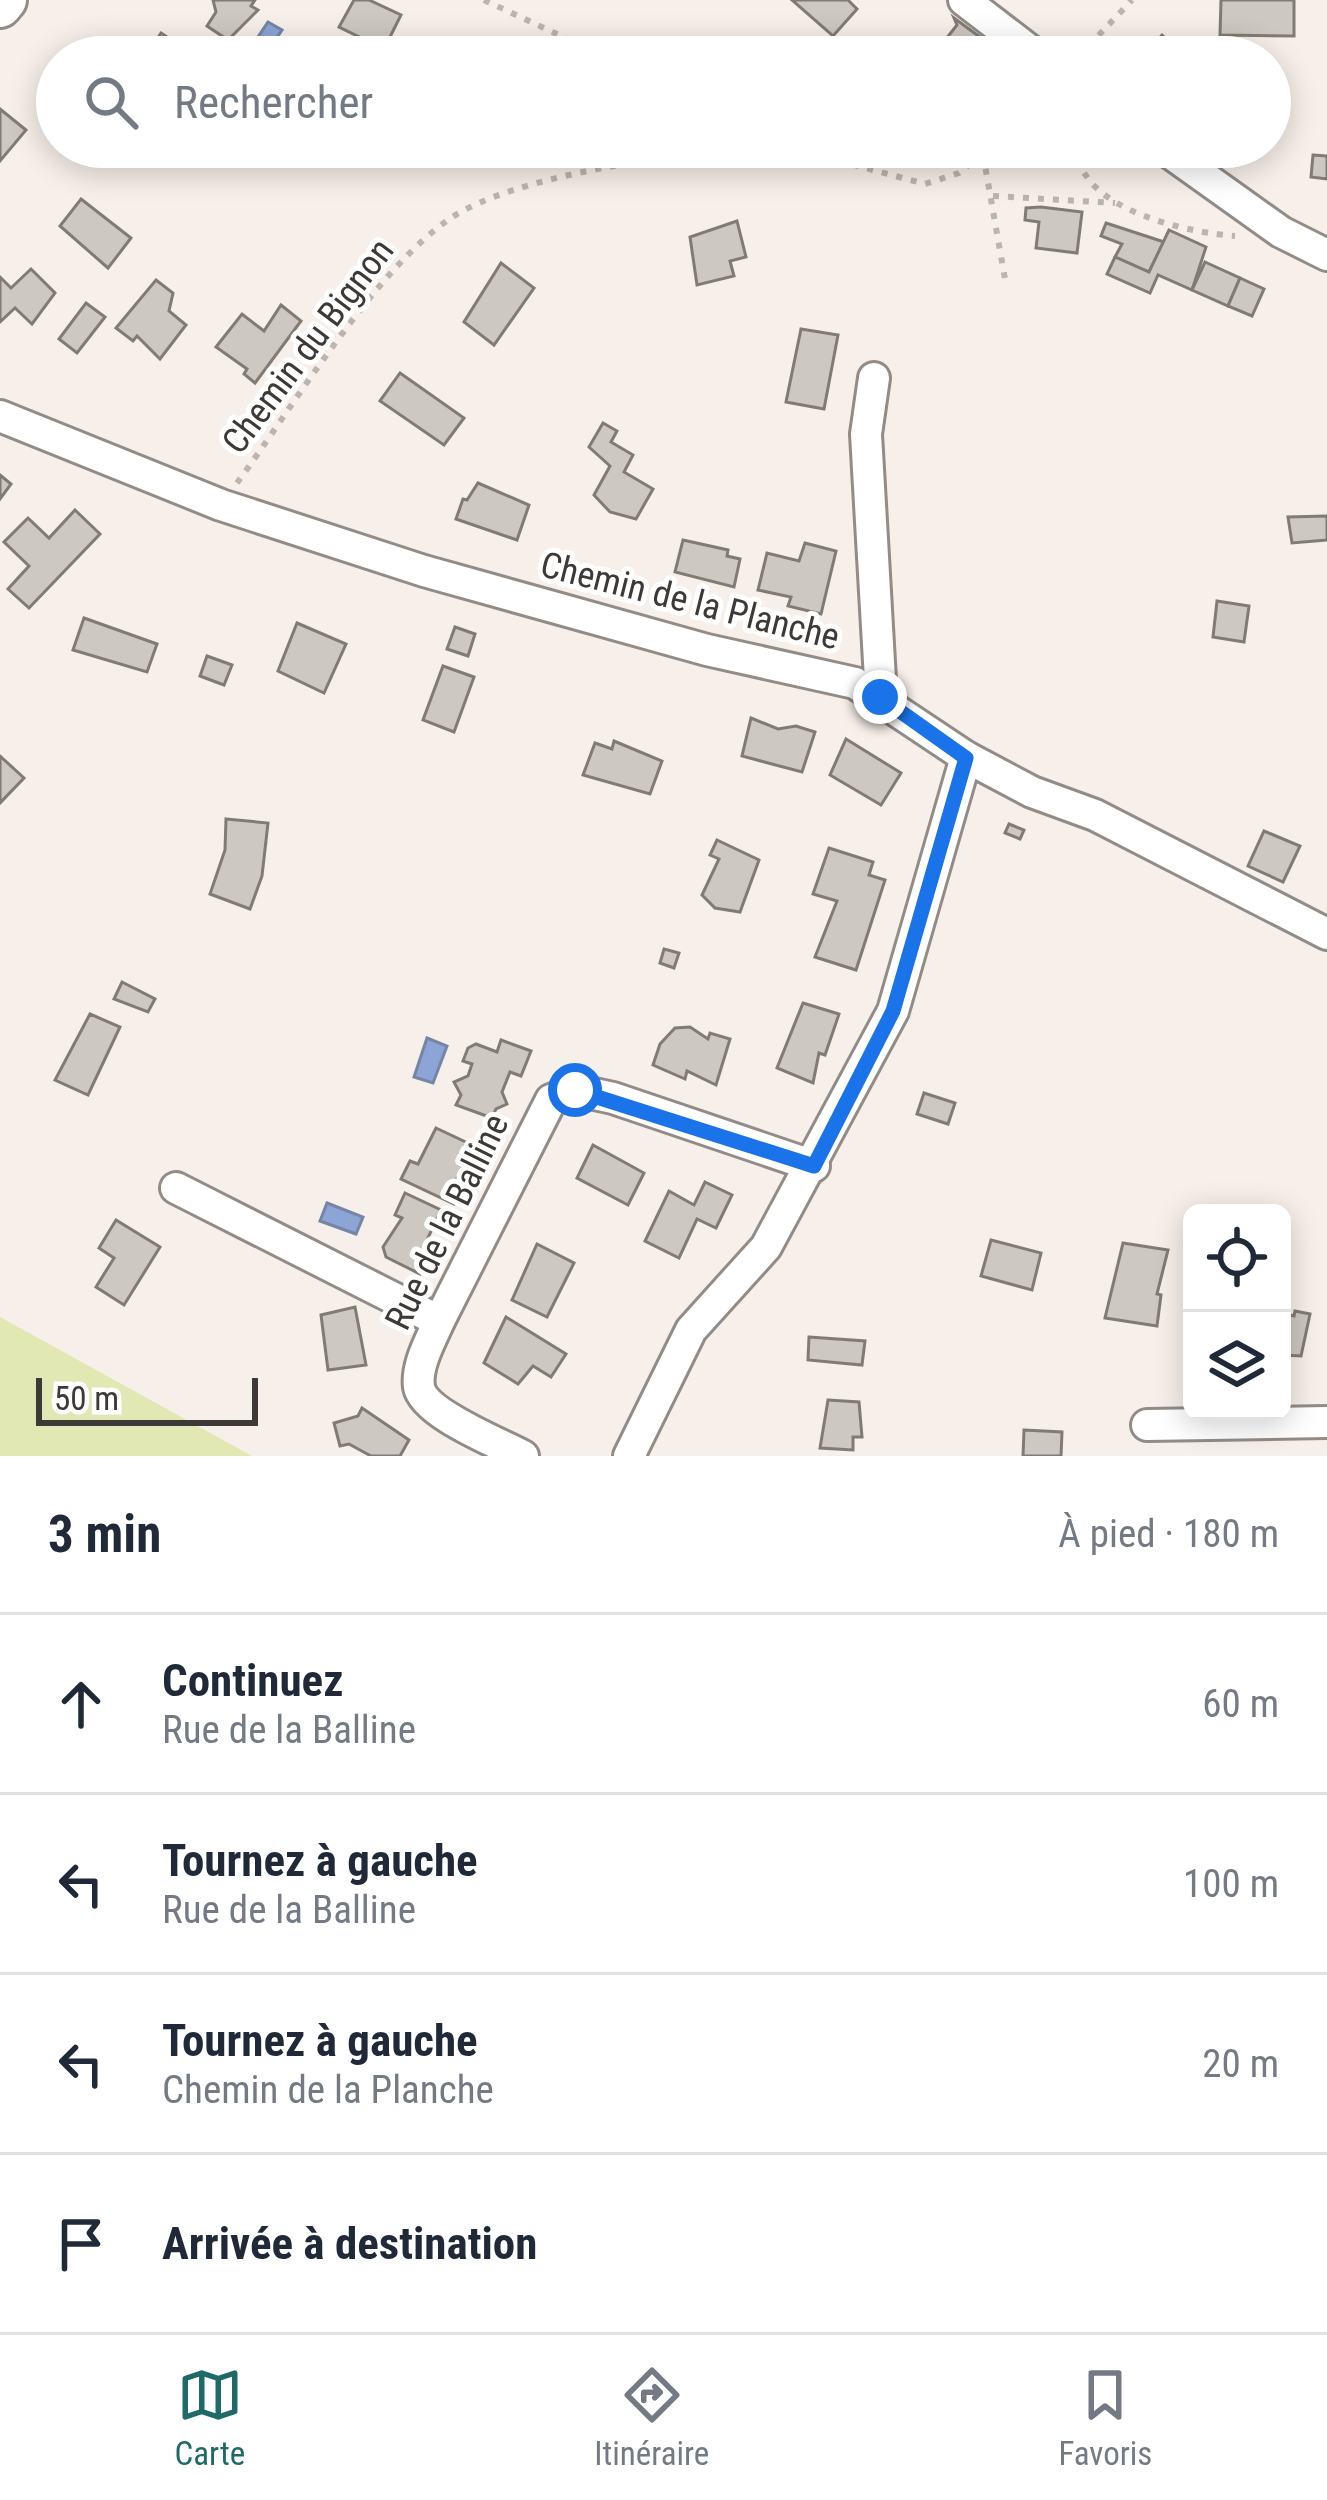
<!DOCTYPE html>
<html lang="fr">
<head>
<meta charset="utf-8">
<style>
  :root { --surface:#fff; --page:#f2f2f3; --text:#1f2937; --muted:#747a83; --line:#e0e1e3; --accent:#1e6a68 }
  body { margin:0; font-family:"Roboto Condensed",sans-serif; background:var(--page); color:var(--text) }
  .controls { position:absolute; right:36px; bottom:36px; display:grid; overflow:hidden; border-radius:18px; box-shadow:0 6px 30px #0003 }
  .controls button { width:108px; height:108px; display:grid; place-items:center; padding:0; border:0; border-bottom:3px solid var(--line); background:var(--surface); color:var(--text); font:60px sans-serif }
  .scale { position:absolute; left:36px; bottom:30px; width:222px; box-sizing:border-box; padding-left:12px; border:6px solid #3d3937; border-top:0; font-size:33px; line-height:42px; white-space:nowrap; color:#3d3937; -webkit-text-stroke:9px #fff; paint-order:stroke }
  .stop { position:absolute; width:36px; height:36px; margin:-27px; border:9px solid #1a73e8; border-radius:50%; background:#fff }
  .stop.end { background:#1a73e8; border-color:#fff; box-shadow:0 3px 12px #0008 }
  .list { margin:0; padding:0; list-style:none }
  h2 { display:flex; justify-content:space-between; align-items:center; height:156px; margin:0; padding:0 48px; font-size:51px }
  h2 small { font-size:39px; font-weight:400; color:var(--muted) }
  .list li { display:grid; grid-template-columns:78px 1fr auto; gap:36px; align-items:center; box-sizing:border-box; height:180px; padding:0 48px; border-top:3px solid var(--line) }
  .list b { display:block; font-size:45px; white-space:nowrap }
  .list p { margin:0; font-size:39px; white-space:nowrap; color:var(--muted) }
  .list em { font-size:39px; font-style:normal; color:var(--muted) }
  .icon { flex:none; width:66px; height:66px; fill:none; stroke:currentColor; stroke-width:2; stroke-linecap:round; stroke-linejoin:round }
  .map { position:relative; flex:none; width:1327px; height:1456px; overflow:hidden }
  .search { position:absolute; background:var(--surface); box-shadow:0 6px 30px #0003; left:36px; right:36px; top:36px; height:132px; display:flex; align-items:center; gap:30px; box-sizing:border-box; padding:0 42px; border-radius:66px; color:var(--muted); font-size:45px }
  .sheet { height:876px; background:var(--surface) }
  nav { display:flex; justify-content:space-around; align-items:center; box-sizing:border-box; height:168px; border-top:3px solid var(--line); background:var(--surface); font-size:33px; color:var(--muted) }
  nav a { display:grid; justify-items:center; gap:6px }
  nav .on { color:var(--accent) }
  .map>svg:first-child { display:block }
  .green { fill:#e2e8b4 }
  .water { fill:#8ca5d6; stroke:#7485a6; stroke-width:3 }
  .building { fill:#cdc8c1; stroke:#807c74; stroke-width:3 }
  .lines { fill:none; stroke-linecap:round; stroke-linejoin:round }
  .street-casing { stroke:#938c86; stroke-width:36 }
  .secondary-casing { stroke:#938c86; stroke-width:48 }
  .path { stroke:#bbb4af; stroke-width:6; stroke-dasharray:6 9; stroke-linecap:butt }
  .street { stroke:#fff; stroke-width:30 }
  .secondary { stroke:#fff; stroke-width:42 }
  .route { stroke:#1a73e8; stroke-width:15 }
  .labels { text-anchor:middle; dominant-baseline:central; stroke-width:10; stroke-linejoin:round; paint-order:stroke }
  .street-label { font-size:36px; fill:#3d3937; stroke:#fff }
</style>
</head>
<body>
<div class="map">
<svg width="1327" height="1456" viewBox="0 0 1327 1456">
  <rect width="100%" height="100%" fill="#f7efe9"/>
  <!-- green -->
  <polygon class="green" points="0,1317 252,1456 0,1456"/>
  <!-- water -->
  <g class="water">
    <polygon points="268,22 282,30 264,57 248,52"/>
    <polygon points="427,1038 447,1046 433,1083 414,1077"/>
    <polygon points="327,1203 363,1217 356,1234 320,1221"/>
  </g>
  <!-- building -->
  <g class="building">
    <polygon points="255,0 251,6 258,10 228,40 207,26 216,12 213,0"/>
    <polygon points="354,0 369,0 401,15 384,49 339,27"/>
    <polygon points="792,0 848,0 857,9 833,36"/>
    <polygon points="1221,0 1294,0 1294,36 1220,35"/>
    <polygon points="954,18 1007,57 957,56 942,44 957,25"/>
    <polygon points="161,33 191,53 188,57 145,57"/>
    <polygon points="1162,35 1186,57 1142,57"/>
    <polygon points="0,109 26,130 0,161"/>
    <polygon points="1313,155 1327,156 1327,179 1311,177"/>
    <polygon points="81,199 131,238 108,268 60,226"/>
    <polygon points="1041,207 1082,212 1077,253 1036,248 1039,222 1025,220 1026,208"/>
    <polygon points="737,221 746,257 730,261 734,276 697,285 690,237"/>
    <polygon points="1106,223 1164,242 1149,272 1115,257 1122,244 1101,236"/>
    <polygon points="1169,230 1206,247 1192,290 1158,275 1150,293 1107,274 1115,257 1149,272"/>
    <polygon points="1205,262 1240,278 1228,306 1192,290"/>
    <polygon points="501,263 534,288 494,345 464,322"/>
    <polygon points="31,269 55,293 32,324 15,308 0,322 0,277 11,288"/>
    <polygon points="1240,278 1264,289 1252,316 1228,306"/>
    <polygon points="156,280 173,293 169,311 186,325 160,359 137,336 133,341 116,328"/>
    <polygon points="86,303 105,317 77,353 59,339"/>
    <polygon points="281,305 301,321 255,383 244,374 247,369 216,347 242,314 264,331"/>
    <polygon points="801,329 838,335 824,409 786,402"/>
    <polygon points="400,373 464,418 444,445 380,401"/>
    <polygon points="603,423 617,431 611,442 633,455 624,472 653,489 636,519 610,512 594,495 610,466 589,447"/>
    <polygon points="0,475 11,484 0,499"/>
    <polygon points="478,483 529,505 517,540 456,519 463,499 467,500"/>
    <polygon points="75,510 100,534 29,608 8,589 29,566 4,542 28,518 49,538"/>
    <polygon points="1327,516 1327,540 1292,543 1288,517"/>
    <polygon points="683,540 728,550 727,556 740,559 734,587 675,572"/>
    <polygon points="805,543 836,551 821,614 788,606 791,597 758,590 767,553 799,561"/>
    <polygon points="1217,601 1249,606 1244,642 1213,637"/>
    <polygon points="84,618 157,644 147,672 73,650"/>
    <polygon points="297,623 346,644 324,693 278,671"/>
    <polygon points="455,627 475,634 468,656 447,649"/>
    <polygon points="207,656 232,665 224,685 200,676"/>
    <polygon points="443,666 474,677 454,732 423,720"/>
    <polygon points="751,718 778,729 796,726 815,732 802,772 742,756"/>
    <polygon points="846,739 901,773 881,805 830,775"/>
    <polygon points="614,741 662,761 650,794 583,775 595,743 612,749"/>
    <polygon points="0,756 24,778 0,803"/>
    <polygon points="226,819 268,823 262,876 250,909 210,894 225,850"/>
    <polygon points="1009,824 1024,830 1020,839 1005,833"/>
    <polygon points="1264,831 1300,846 1283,882 1248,866"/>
    <polygon points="717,840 759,860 740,912 715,908 702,895 719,859 710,855"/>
    <polygon points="829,848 873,862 869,875 885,880 856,970 815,957 837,901 813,894"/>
    <polygon points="664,949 679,953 674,968 660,963"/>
    <polygon points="122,982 155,999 148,1012 114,999"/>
    <polygon points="803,1003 839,1014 825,1055 819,1053 813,1083 777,1068"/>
    <polygon points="90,1014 120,1027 88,1095 55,1080"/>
    <polygon points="690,1027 708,1039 710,1033 730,1039 716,1085 687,1071 685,1079 653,1065 660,1044 675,1028"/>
    <polygon points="501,1040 531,1051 521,1076 510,1072 502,1092 507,1104 496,1109 492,1118 456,1105 461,1095 454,1082 468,1076 472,1064 463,1061 468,1048 476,1044 497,1052"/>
    <polygon points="924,1093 955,1103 948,1124 917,1114"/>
    <polygon points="436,1128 474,1146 455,1182 463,1186 454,1204 401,1179 410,1161 418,1164"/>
    <polygon points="593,1145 644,1173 628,1205 577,1178"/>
    <polygon points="705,1182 732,1195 716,1228 697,1219 679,1258 645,1241 669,1191 694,1205"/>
    <polygon points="405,1193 441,1210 426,1242 437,1247 420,1274 386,1257 383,1247 402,1218 395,1215"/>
    <polygon points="116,1220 160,1247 124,1305 96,1287 114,1258 99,1248"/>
    <polygon points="991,1240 1041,1253 1032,1290 981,1276"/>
    <polygon points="1123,1243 1168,1250 1157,1294 1161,1295 1157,1326 1105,1318"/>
    <polygon points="537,1244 574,1263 547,1317 512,1300"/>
    <polygon points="355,1307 366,1365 328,1370 321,1315"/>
    <polygon points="1295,1311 1310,1314 1301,1356 1282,1355 1282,1313 1294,1316"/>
    <polygon points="506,1317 566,1354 551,1377 533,1366 518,1384 484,1363"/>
    <polygon points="809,1337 865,1341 862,1365 808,1360"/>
    <polygon points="828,1400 859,1402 862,1437 853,1437 853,1450 820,1448"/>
    <polygon points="362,1408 409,1440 400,1456 371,1456 349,1444 340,1446 334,1423 358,1416"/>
    <polygon points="1024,1430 1062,1432 1061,1456 1023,1456"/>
  </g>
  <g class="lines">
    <!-- street casing -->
    <g class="street-casing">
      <g id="street">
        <polyline points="964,0 1038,57"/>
        <polyline points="1162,147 1281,232 1327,255"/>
        <polyline points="874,378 866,434 881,697"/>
        <polyline points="0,416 221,505 424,571 707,650 855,683 966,757 1032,792 1095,815 1327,934"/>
        <polyline points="176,1188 439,1321"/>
        <polyline points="1147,1425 1327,1422"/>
        <path d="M 523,1456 C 499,1443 424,1414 419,1387 C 416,1365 431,1340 439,1321 L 551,1100 L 576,1090 L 613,1098 L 814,1166"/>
        <polyline points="629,1456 691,1330 766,1247 893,1011 966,757"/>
      </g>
    </g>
    <!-- secondary casing -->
    <g class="secondary-casing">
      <polyline id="secondary" points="0,6 5,0"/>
    </g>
    <!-- path -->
    <g class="path">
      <polyline points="484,0 606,57"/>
      <polyline points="1078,57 1132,0"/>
      <polyline points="719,147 847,163 925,184 959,173 991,147"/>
      <path d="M 1069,147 C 1076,158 1082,171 1090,181 C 1118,216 1193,233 1235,236"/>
      <polyline points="983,154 1005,279"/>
      <polyline points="993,196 1115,203"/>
      <path d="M 237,483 C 292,408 377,267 451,218 C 511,178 647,159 719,151"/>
    </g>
    <!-- street -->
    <use href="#street" class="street"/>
    <!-- secondary -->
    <use href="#secondary" class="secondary"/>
  </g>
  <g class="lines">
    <!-- route -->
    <polyline class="route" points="575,1090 814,1166 893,1011 966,758 880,697"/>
  </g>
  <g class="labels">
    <!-- street labels -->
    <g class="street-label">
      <text transform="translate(308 346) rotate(-53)">Chemin du Bignon</text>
      <text transform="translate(690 601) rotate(14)">Chemin de la Planche</text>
      <text transform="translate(447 1222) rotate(-64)">Rue de la Balline</text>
    </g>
  </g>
</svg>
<div class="controls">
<button><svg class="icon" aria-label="locate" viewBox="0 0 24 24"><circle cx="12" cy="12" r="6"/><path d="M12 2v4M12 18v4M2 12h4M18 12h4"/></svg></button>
<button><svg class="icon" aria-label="layers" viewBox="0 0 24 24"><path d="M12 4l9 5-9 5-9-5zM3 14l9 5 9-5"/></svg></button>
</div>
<div class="scale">50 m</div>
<div class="stop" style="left:575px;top:1090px"></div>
<div class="stop end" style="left:880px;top:697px"></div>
<div class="search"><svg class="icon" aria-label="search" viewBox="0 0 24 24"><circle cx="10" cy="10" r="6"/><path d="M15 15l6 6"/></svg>Rechercher</div>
</div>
<section class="sheet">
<h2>3 min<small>À pied · 180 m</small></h2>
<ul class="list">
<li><svg class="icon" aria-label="ahead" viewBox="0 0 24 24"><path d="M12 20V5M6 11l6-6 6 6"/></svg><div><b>Continuez</b><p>Rue de la Balline</p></div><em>60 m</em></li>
<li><svg class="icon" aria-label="left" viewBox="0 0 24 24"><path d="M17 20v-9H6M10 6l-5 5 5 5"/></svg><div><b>Tournez à gauche</b><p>Rue de la Balline</p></div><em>100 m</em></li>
<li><svg class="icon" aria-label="left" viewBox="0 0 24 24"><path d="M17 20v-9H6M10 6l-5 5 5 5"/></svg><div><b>Tournez à gauche</b><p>Chemin de la Planche</p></div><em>20 m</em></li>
<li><svg class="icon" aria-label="arrive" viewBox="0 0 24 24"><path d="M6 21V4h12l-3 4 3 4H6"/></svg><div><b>Arrivée à destination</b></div></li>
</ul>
</section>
<nav>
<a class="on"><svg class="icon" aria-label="map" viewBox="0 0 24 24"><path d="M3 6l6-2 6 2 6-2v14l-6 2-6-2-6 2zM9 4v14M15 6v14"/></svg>Carte</a>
<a><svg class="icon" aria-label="directions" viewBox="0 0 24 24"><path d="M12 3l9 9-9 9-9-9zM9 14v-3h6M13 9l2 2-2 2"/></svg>Itinéraire</a>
<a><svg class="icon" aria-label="saved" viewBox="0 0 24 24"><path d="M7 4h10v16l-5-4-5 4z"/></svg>Favoris</a>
</nav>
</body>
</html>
